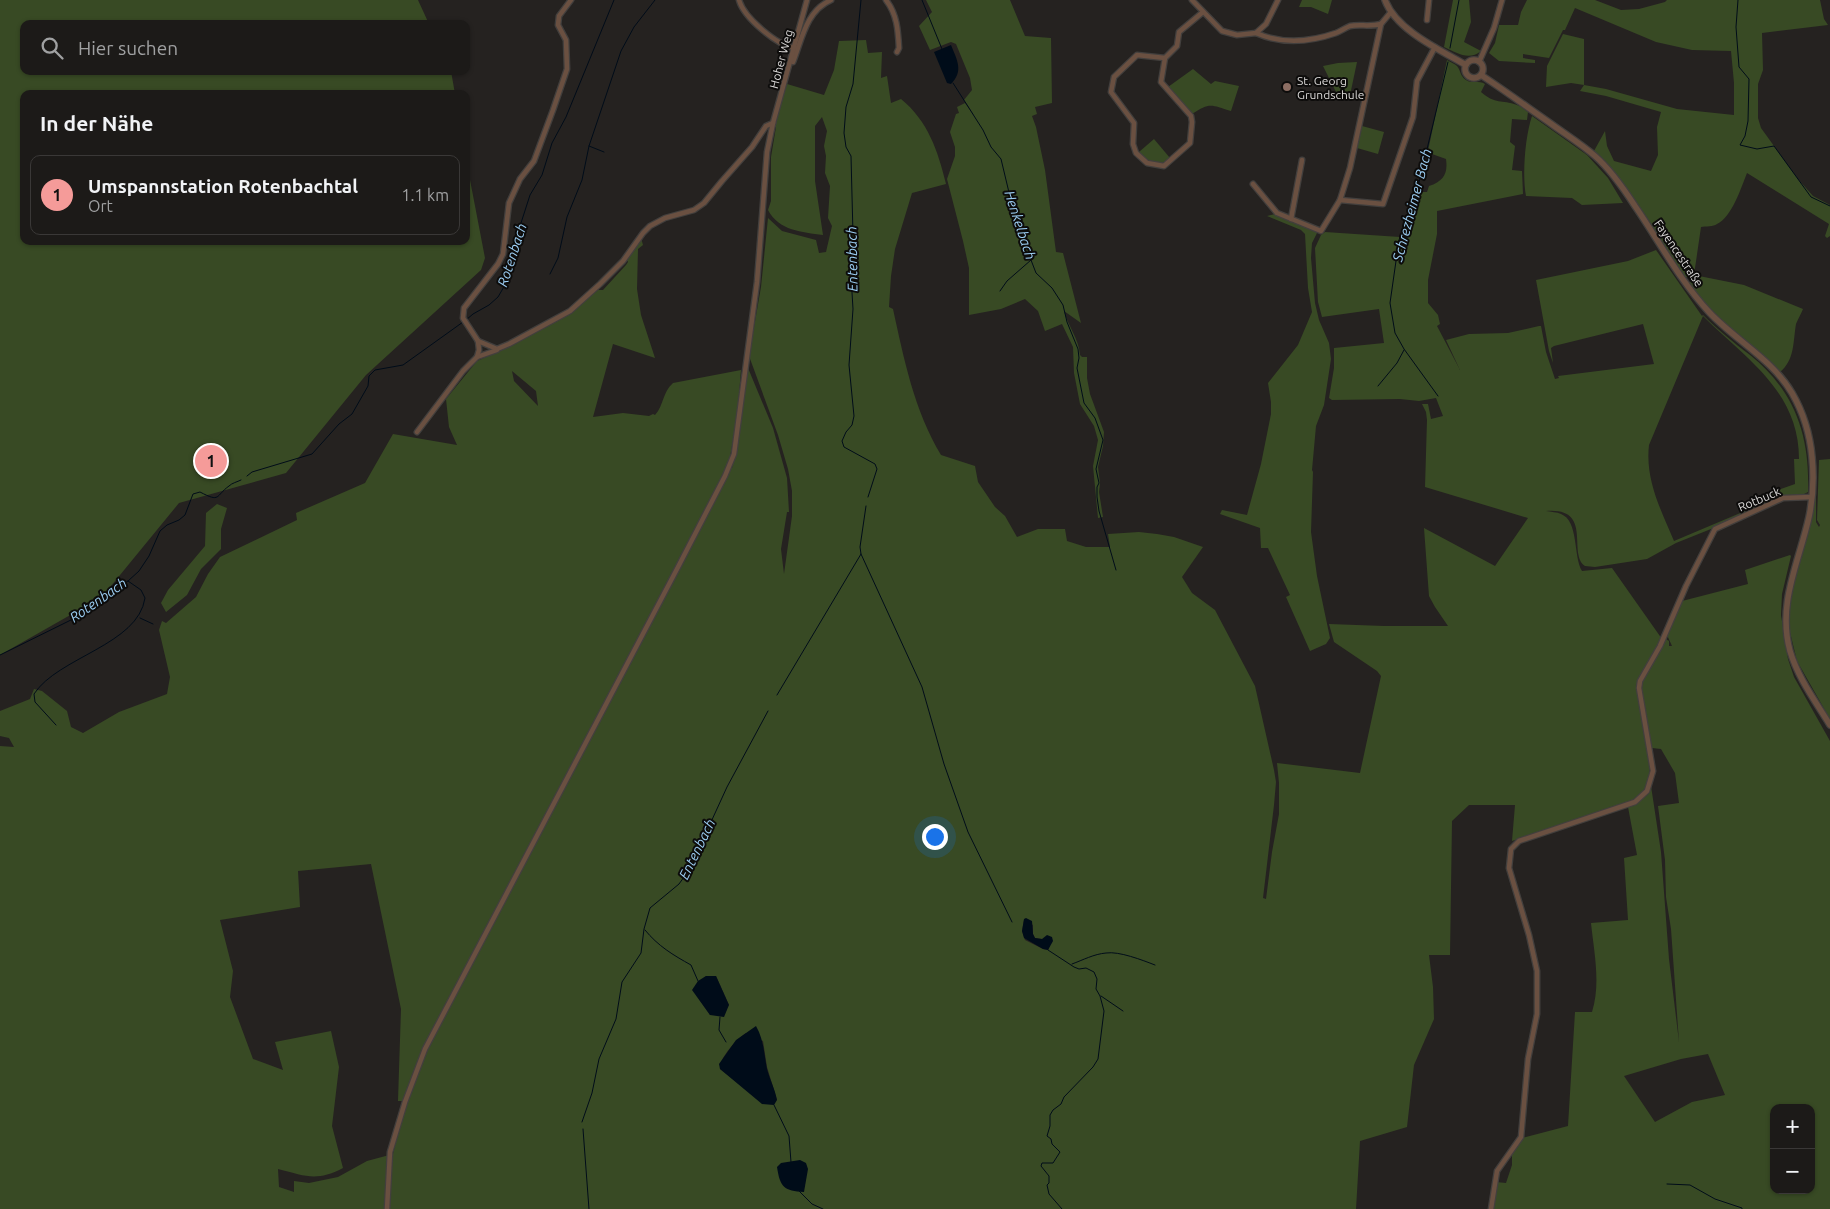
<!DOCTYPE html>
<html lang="de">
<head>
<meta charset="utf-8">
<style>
  :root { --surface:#1c1a18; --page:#252321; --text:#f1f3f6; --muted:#a0a1a2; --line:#3a3837; --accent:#f59b99 }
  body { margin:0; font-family:Ubuntu,sans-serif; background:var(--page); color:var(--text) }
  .controls { position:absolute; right:15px; bottom:15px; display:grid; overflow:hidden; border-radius:10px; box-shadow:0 1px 4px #0004 }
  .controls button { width:45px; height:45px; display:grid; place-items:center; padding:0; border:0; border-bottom:1px solid var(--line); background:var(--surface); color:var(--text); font:25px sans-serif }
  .you { position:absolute; left:934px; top:836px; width:18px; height:18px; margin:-12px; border:4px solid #fff; border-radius:50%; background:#1a73e8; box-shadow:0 0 0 8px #1a73e833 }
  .badge { display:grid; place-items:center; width:32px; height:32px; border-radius:50%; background:var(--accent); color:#111; font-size:16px; font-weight:700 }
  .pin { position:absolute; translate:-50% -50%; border:2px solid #fff; box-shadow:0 1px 5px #0006 }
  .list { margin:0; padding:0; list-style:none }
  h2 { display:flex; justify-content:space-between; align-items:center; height:65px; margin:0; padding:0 20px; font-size:21px }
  h2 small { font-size:16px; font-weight:400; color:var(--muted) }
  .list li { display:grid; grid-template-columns:32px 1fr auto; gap:15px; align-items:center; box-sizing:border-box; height:80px; margin:0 10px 10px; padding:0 10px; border:1px solid var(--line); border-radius:10px }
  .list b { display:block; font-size:19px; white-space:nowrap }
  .list p { margin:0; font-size:16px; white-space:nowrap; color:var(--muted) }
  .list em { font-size:16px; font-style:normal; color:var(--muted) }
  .icon { flex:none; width:28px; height:28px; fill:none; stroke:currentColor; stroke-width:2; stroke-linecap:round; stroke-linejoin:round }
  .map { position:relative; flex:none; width:1830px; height:1209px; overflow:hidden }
  .search { position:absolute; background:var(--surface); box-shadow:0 1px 4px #0004; left:20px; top:20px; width:450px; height:55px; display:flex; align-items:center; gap:12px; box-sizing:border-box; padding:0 18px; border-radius:10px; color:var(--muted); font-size:19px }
  .panel { position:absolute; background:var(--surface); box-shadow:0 1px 4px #0004; left:20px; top:90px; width:450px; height:155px; border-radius:10px }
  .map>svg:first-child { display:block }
  .green { fill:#384a24; fill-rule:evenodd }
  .water { fill:#000c19 }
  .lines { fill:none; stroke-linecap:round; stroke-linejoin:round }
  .stream { stroke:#000c19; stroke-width:1 }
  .minor-casing { stroke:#423f3d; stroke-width:7 }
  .tertiary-casing { stroke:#423f3d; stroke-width:8 }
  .minor { stroke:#6a5041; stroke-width:4.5 }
  .tertiary { stroke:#6a5041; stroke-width:5.5 }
  .education-dot { fill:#8d6e63; stroke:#0d0c0b; stroke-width:2 }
  .labels { text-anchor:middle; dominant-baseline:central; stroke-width:4; stroke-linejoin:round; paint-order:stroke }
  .street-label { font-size:12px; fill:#dbd9d8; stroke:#0d0c0b }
  .poi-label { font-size:12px; fill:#dbd9d8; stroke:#0d0c0b; text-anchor:start }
  .water-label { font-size:14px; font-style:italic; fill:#9ccef3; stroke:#0d0c0b }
</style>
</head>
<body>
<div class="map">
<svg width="1830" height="1209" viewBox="0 0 1830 1209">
  <rect width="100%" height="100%" fill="#252220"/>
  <!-- green -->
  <g class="green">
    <polygon points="0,0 418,0 429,24 24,24 24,71 451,71 455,94 24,94 24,241 466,241 466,159 485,258 481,270 366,375 286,473 179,503 102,597 0,655"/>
    <path d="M 926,0 L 1010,0 L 1025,36 L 1051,38 L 1052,103 L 1035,107 L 1037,114 L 1032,116 L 1036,127 L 1045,170 L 1056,252 L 1063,253 L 1081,323 L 1064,311 C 1068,326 1079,339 1080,355 L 1082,357 L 1087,357 L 1087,378 L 1090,394 L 1104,432 L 1103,446 L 1098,467 L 1100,483 L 1099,492 L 1103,517 L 1098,518 L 1093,466 L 1098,440 L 1094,426 L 1080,404 L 1074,373 L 1073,347 L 1062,324 L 1045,331 L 1038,311 L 1025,299 L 1001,309 L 969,315 L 969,268 L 963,241 L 947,179 L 955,156 L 955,147 L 950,132 L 956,114 L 959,113 L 957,107 L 965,103 L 974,115 L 964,100 L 972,90 L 970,78 L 956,44 L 951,42 L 930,50 L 919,26 L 932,12 Z"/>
    <polygon points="1302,0 1332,0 1328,14 1311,7 1299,7"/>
    <path d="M 1453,0 L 1469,0 L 1471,22 L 1464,42 L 1481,51 C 1469,61 1457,53 1444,47 Z"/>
    <path d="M 1527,0 L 1595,0 L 1621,10 L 1639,9 L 1665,2 L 1667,0 L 1820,0 L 1824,19 L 1828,25 L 1762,33 L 1763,70 L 1758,84 L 1758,118 L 1761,128 L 1798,179 L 1813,196 L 1830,205 L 1830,236 L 1827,238 L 1825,236 L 1829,224 L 1747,173 C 1741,188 1732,217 1717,224 C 1713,227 1706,226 1701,227 L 1694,275 L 1744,285 L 1803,309 C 1801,314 1798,319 1796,324 C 1793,341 1795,360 1780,372 C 1746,345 1716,317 1689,284 L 1691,280 L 1689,277 L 1685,277 C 1657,234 1631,187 1594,151 L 1605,131 L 1607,146 L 1614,161 L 1651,171 L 1658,155 L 1657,127 L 1661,112 L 1606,96 L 1580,91 L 1584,85 L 1571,83 L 1546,87 L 1547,66 L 1563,34 L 1584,39 L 1584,85 L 1606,89 L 1677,109 L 1734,115 L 1734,83 L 1731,51 L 1692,50 L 1656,42 L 1575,8 L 1565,30 L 1563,30 L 1549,58 L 1523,54 L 1523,58 L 1535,60 L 1535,63 L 1499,61 L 1489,53 L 1495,43 L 1499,25 L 1518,25 L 1521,12 Z"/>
    <path d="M 866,40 L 868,53 L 882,52 L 881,78 L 887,76 L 891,103 L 901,99 C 928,121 938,151 946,184 L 912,193 L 895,249 L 891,276 L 889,307 L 893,309 C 904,359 914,410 941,455 L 975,466 L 978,482 L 995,507 L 1005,516 L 1017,537 L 1038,529 L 1065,529 L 1067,541 L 1086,547 L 1110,547 L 1108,534 L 1139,532 L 1157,534 L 1174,537 L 1203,547 L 1182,577 L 1192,593 L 1215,610 L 1255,686 L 1274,770 L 1276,782 L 1274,805 L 1263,898 L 1266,899 L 1272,852 L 1279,814 L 1279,783 L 1277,763 L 1360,773 L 1381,676 L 1377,671 L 1334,642 L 1329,624 L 1384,626 L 1448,626 L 1435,607 L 1429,596 L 1424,528 L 1495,566 L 1528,518 L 1425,487 L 1427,420 L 1426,412 L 1422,404 L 1428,404 L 1431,419 L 1443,416 L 1436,398 L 1419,401 L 1400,399 L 1332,400 L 1329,398 L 1334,368 L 1334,348 L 1384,343 L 1379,309 L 1322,317 L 1318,302 L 1315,248 L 1321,235 L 1325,232 L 1400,237 L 1417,192 L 1427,192 L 1429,186 C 1444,181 1448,173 1446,159 L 1432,154 L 1428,151 L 1447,60 C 1450,62 1455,64 1457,66 C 1461,71 1460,76 1466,80 C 1472,84 1479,80 1485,84 L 1481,92 C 1496,105 1501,99 1517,105 C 1521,106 1525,110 1528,112 L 1527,120 L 1512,119 L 1510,142 L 1515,146 L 1512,170 L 1522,171 L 1523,194 L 1437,211 L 1437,234 L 1428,280 L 1428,303 L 1438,315 L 1440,324 L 1437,326 L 1460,370 L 1446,340 L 1469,334 L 1508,333 L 1539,326 L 1541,326 L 1546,352 L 1555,379 L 1559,378 L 1558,376 L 1654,364 L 1643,324 L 1554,346 L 1551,348 L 1553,363 L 1549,351 L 1536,280 L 1628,261 L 1656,250 L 1702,316 L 1703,315 C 1718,330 1733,342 1750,355 C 1795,391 1810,436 1808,492 L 1802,495 L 1784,496 L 1716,527 L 1676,543 L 1647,559 L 1595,567 L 1585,566 C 1567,554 1594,507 1546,511 C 1551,512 1557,512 1561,514 C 1579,521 1573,556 1582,571 L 1612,568 L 1662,639 L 1637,684 L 1650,763 C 1650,779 1647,791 1634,800 L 1512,841 L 1515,805 L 1469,805 L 1452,821 L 1450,955 L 1429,955 L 1433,987 L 1434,1019 L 1414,1065 L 1407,1127 L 1360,1141 L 1356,1209 L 0,1209 L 0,746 L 14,747 L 9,738 L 0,736 L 0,711 L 30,699 L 34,689 L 42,691 L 67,711 L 71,727 L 83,733 L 119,712 L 167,694 L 170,677 L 159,630 L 162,621 L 166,623 L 196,597 L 208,574 L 220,557 L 297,520 L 296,513 L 365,483 L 393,434 L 457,445 L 449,427 L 446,399 L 477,361 L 515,344 L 571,312 L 598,290 L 603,290 L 626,265 L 628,262 L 626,258 L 641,238 L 643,245 L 638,249 L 637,289 L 641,315 L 655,358 L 613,344 L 593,417 L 623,413 L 649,416 L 653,414 L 655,415 C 664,405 662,393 673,383 L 741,370 L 737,418 L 728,468 L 732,468 L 736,451 L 748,368 L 773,428 L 787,478 L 789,512 L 787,512 L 781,549 L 784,574 L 792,516 L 792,491 L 788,469 L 778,435 L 749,356 L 761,287 L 768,218 L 782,231 L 816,240 L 819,253 L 826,252 L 832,226 L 828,218 L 830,186 L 825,173 L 826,156 L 824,146 L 827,131 L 822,117 L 815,126 L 815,181 L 823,235 C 802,232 779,231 768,210 L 771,201 L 771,157 L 776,127 L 774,126 L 787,84 L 824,95 L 834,70 L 839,41 ZM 1703,316 C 1746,359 1799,391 1799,459 L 1794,459 L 1795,484 L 1772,492 L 1745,511 L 1674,541 C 1661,510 1645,480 1649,445 ZM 512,371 L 536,391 L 538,406 L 514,381 ZM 371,864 L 401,1009 L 398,1101 L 406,1101 L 393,1154 L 367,1161 L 338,1177 L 309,1183 L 294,1181 L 294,1192 L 279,1187 L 278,1169 C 306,1176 316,1182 343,1168 L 332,1126 L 339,1067 L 331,1031 L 275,1042 L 283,1070 L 253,1059 L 230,997 L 233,971 L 220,920 L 300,907 L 298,871 ZM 1024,920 L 1033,925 L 1033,934 L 1035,938 L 1042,939 L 1050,945 L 1048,950 L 1043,949 L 1025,940 L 1022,931 ZM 706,976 L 716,976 L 729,1005 L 710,1015 L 693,990 ZM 746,1033 L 763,1041 L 767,1067 L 777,1100 L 743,1087 L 720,1069 C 719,1058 737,1039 746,1033 Z"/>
    <polygon points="1357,62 1349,100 1339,98 1323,66 1338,63"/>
    <path d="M 1193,69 L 1211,84 L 1215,81 L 1239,86 L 1231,111 C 1211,105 1210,102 1192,114 L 1168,87 Z"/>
    <path d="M 1532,116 L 1587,155 L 1608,178 L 1623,203 L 1582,205 L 1572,198 L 1526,196 C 1522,175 1525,137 1532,116 Z"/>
    <polygon points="1362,126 1384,132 1378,154 1357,148"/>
    <polygon points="1154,139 1170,158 1164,164 1148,162 1139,152"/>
    <polygon points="1275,214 1313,229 1317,233 1312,243 1311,258 1315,303 1319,320 1329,343 1331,359 1324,405 1316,426 1312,470 1313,472 1311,532 1317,576 1330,638 1326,644 1310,651 1286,597 1290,595 1268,548 1261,548 1260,528 1220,514 1222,510 1247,515 1261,464 1271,414 1271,402 1268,383 1298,345 1312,312 1308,288 1305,234 1301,230 1267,216"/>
    <polygon points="1830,459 1830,719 1797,661 1788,624 1789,599 1808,531 1815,463 1816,461 1816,522 1819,527 1820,525 1817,520 1819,460"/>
    <polygon points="217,504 227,508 221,529 221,549 201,569 187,595 166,612 161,603 168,590 205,546 206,513"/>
    <path d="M 1790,555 L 1791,556 L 1782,594 L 1781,615 L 1788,659 L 1794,677 L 1830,741 L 1830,1209 L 1493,1209 L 1496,1182 L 1506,1183 L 1512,1165 L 1512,1152 L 1522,1138 L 1568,1126 L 1575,1012 L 1592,1012 C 1601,983 1594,952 1591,923 L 1628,920 L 1624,858 L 1637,855 L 1628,807 L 1639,801 L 1651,786 L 1661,852 L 1669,959 L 1679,1042 L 1671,929 L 1666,897 L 1665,860 L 1658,806 L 1679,803 L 1675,773 L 1661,749 L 1652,748 L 1641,688 L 1642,681 L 1666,639 L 1669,641 L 1669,646 L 1672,646 L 1667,635 L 1682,601 L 1748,584 L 1745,570 ZM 1708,1054 L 1725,1095 L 1692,1102 L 1655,1122 L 1624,1076 L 1681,1059 ZM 1774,1108 L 1811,1108 L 1811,1190 L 1774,1190 Z"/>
  </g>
  <!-- water -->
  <g class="water">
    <path d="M 951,45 C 957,60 964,71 951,84 L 947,83 L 934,52 Z"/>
    <polygon points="1026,918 1032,921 1033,934 1035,938 1042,939 1047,935 1052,937 1053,941 1048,950 1043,949 1024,938 1022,931 1024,919"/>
    <polygon points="706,976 716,976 729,1005 724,1017 710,1015 692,990 698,981"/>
    <path d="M 756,1026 C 764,1040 764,1054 767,1069 C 770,1080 775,1089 777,1100 L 774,1105 L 762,1104 L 720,1069 L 719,1064 L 736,1040 Z"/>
    <path d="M 800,1160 L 806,1163 L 808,1169 L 804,1192 C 784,1191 780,1187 777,1167 L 781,1163 Z"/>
  </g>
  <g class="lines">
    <!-- stream -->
    <g class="stream">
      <polyline points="861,0 853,84 846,107 844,133 846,147 851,156 853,235 851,276 853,309 849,365 854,416 852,425 846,432 842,441 844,447 875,464 877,469 868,497"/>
      <polyline points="922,0 942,49"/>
      <polyline points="1738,0 1736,27 1739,67 1749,79 1748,121 1745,136 1740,145 1757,149 1774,146 1811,197 1830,206"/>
      <polyline points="1450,48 1459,0"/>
      <polyline points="953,83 983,130 991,147 1001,159 1012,205 1022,228 1031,260 1036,273 1052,288 1063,305 1067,322 1078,349 1079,358 1077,368 1084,403 1095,418 1103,440 1096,469 1099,483 1097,487 1097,497 1099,511 1116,570"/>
      <polyline points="589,146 604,152"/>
      <polyline points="550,274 558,258 567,217 582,180 589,146 621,51 634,27 655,0"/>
      <polyline points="1000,291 1007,281 1031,260"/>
      <polyline points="466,320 473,314 489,305 498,297 505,285 516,254 521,223 530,195 542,175 552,143 566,117 614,0"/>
      <polyline points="1378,386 1397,363 1404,350"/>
      <polyline points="1438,396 1404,349 1395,333 1390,303 1399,240 1415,199 1448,62"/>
      <polyline points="247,476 252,472 312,454 339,424 352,414 368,386 369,376 375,370 403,365 463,322"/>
      <polyline points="861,554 922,687 944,764 968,832 1012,922"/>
      <polyline points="140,618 153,624"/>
      <path d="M 0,655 L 77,617 L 128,581 L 139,571 L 149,556 L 160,531 L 167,525 L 179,520 L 185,515 L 193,494 L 200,492 C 221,503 215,496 229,486 C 232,483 237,482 241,480"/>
      <polyline points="777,695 861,554 860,547 866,506"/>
      <path d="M 56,725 L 35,702 L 34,694 C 58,657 138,645 145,598 L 141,590 L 128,581"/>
      <path d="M 645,930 C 658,946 673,955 691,965 L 698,981"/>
      <polyline points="1048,950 1074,967 1079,969 1086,968 1094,972 1097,979 1096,989 1100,996 1104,1011 1098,1059 1093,1067 1064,1097 1061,1104 1053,1110 1050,1115 1050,1126 1047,1136 1051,1139 1052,1144 1060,1152 1053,1163 1042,1163 1041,1166 1049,1176 1049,1183 1047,1185 1049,1194 1062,1209"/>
      <path d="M 1072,964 C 1083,960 1094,954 1106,953 C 1119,951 1142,960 1155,965"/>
      <polyline points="1101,996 1123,1011"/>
      <polyline points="720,1017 719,1030 726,1042"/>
      <polyline points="774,1105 789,1136 791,1162"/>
      <polyline points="582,1122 592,1093 599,1059 616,1019 622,982 641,953 644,929 650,908 679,884 689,870 727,787 768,711"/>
      <polyline points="583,1129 589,1209"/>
      <polyline points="1667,1184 1690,1185 1715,1199 1742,1208 1742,1209"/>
      <polyline points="799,1191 812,1204 823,1209"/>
    </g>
    <!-- minor casing -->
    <g class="minor-casing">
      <g id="minor">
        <path d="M 739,0 C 744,18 777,45 794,48"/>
        <path d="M 886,0 C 897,14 898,30 899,48 L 897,52"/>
        <polyline points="1192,0 1222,31 1237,35 1256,33 1266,24 1278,0"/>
        <polyline points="1427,20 1429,0"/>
        <path d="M 1256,33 C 1281,44 1310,42 1336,33 C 1341,31 1345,28 1350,26 C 1359,24 1370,27 1381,24"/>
        <polyline points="1165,58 1137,55 1114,77 1111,92 1134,123 1133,144 1136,153 1147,163 1164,166 1190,143 1192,122 1191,116 1161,82 1165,58 1177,46 1179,32 1203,12"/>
        <path d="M 793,62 C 802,39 806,11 831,0"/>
        <polyline points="1479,62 1494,28 1502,0"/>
        <polyline points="1253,184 1277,213 1321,231 1340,200 1350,168 1381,24 1391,12"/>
        <polyline points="1340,200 1383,204 1413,117 1417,81 1435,47"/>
        <polyline points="1291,219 1302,160"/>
        <polyline points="478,341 497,349 509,344 570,311 600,284 623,261 643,233 650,226 665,218 694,210 704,203 722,181 752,147 766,126 773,123"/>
        <polyline points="477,357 497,350"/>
        <polyline points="417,432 463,371 477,357 479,350 478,341 463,318 464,308 498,264 503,254 509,203 520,179 534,161 553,110 567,69 566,40 558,25 559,16 571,0"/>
        <polyline points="387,1209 390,1152 405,1102 425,1049 677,569 725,476 734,454 757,282 767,152 773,123 807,0"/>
        <polyline points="1491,1209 1497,1171 1521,1137 1528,1059 1537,1014 1537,971 1529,935 1509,868 1511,849 1519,841 1635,802 1647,791 1653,771 1639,688 1640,681 1660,646 1686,586 1715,529 1783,498 1812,497"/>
      </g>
    </g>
    <!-- tertiary casing -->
    <g class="tertiary-casing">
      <g id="tertiary">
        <path d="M 1385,0 C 1396,30 1440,50 1466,65"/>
        <circle cx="1474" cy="69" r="9"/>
        <path d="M 1481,75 C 1504,90 1527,107 1550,123 C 1565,134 1581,144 1595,156 C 1611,170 1624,189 1635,206 C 1659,241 1680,281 1709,312 C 1735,340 1772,359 1792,393 C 1803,412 1810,435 1812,457 C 1814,477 1813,498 1809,517 C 1799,562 1777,604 1790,651 C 1798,678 1816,702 1830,725"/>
      </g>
    </g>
    <!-- minor -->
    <use href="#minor" class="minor"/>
    <!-- tertiary -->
    <use href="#tertiary" class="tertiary"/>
  </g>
  <!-- markers -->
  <circle class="education-dot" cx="1287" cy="87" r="5"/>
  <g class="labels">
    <!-- street labels -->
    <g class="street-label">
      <text transform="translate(781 59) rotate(-75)">Hoher Weg</text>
      <text transform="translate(1679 253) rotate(56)">Fayencestraße</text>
      <text transform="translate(1759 499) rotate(-23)">Rotbuck</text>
    </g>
    <!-- poi labels -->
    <g class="poi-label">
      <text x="1297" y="80">St. Georg<tspan x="1297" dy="14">Grundschule</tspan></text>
    </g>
    <!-- water labels -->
    <g class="water-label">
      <text transform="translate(1412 205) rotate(-75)">Schrezheimer Bach</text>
      <text transform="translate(1020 225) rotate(72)">Henkelbach</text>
      <text transform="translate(512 255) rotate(-72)">Rotenbach</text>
      <text transform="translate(852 259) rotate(-91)">Entenbach</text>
      <text transform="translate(98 600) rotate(-35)">Rotenbach</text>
      <text transform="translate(697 849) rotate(-64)">Entenbach</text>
    </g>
  </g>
</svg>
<div class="controls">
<button>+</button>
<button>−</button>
</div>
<div class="you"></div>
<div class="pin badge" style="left:211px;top:461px">1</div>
<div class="search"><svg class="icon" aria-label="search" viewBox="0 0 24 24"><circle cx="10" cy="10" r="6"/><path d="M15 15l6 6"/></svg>Hier suchen</div>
<section class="panel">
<h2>In der Nähe<small></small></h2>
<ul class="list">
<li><span class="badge">1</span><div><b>Umspannstation Rotenbachtal</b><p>Ort</p></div><em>1.1 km</em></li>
</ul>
</section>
</div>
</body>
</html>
